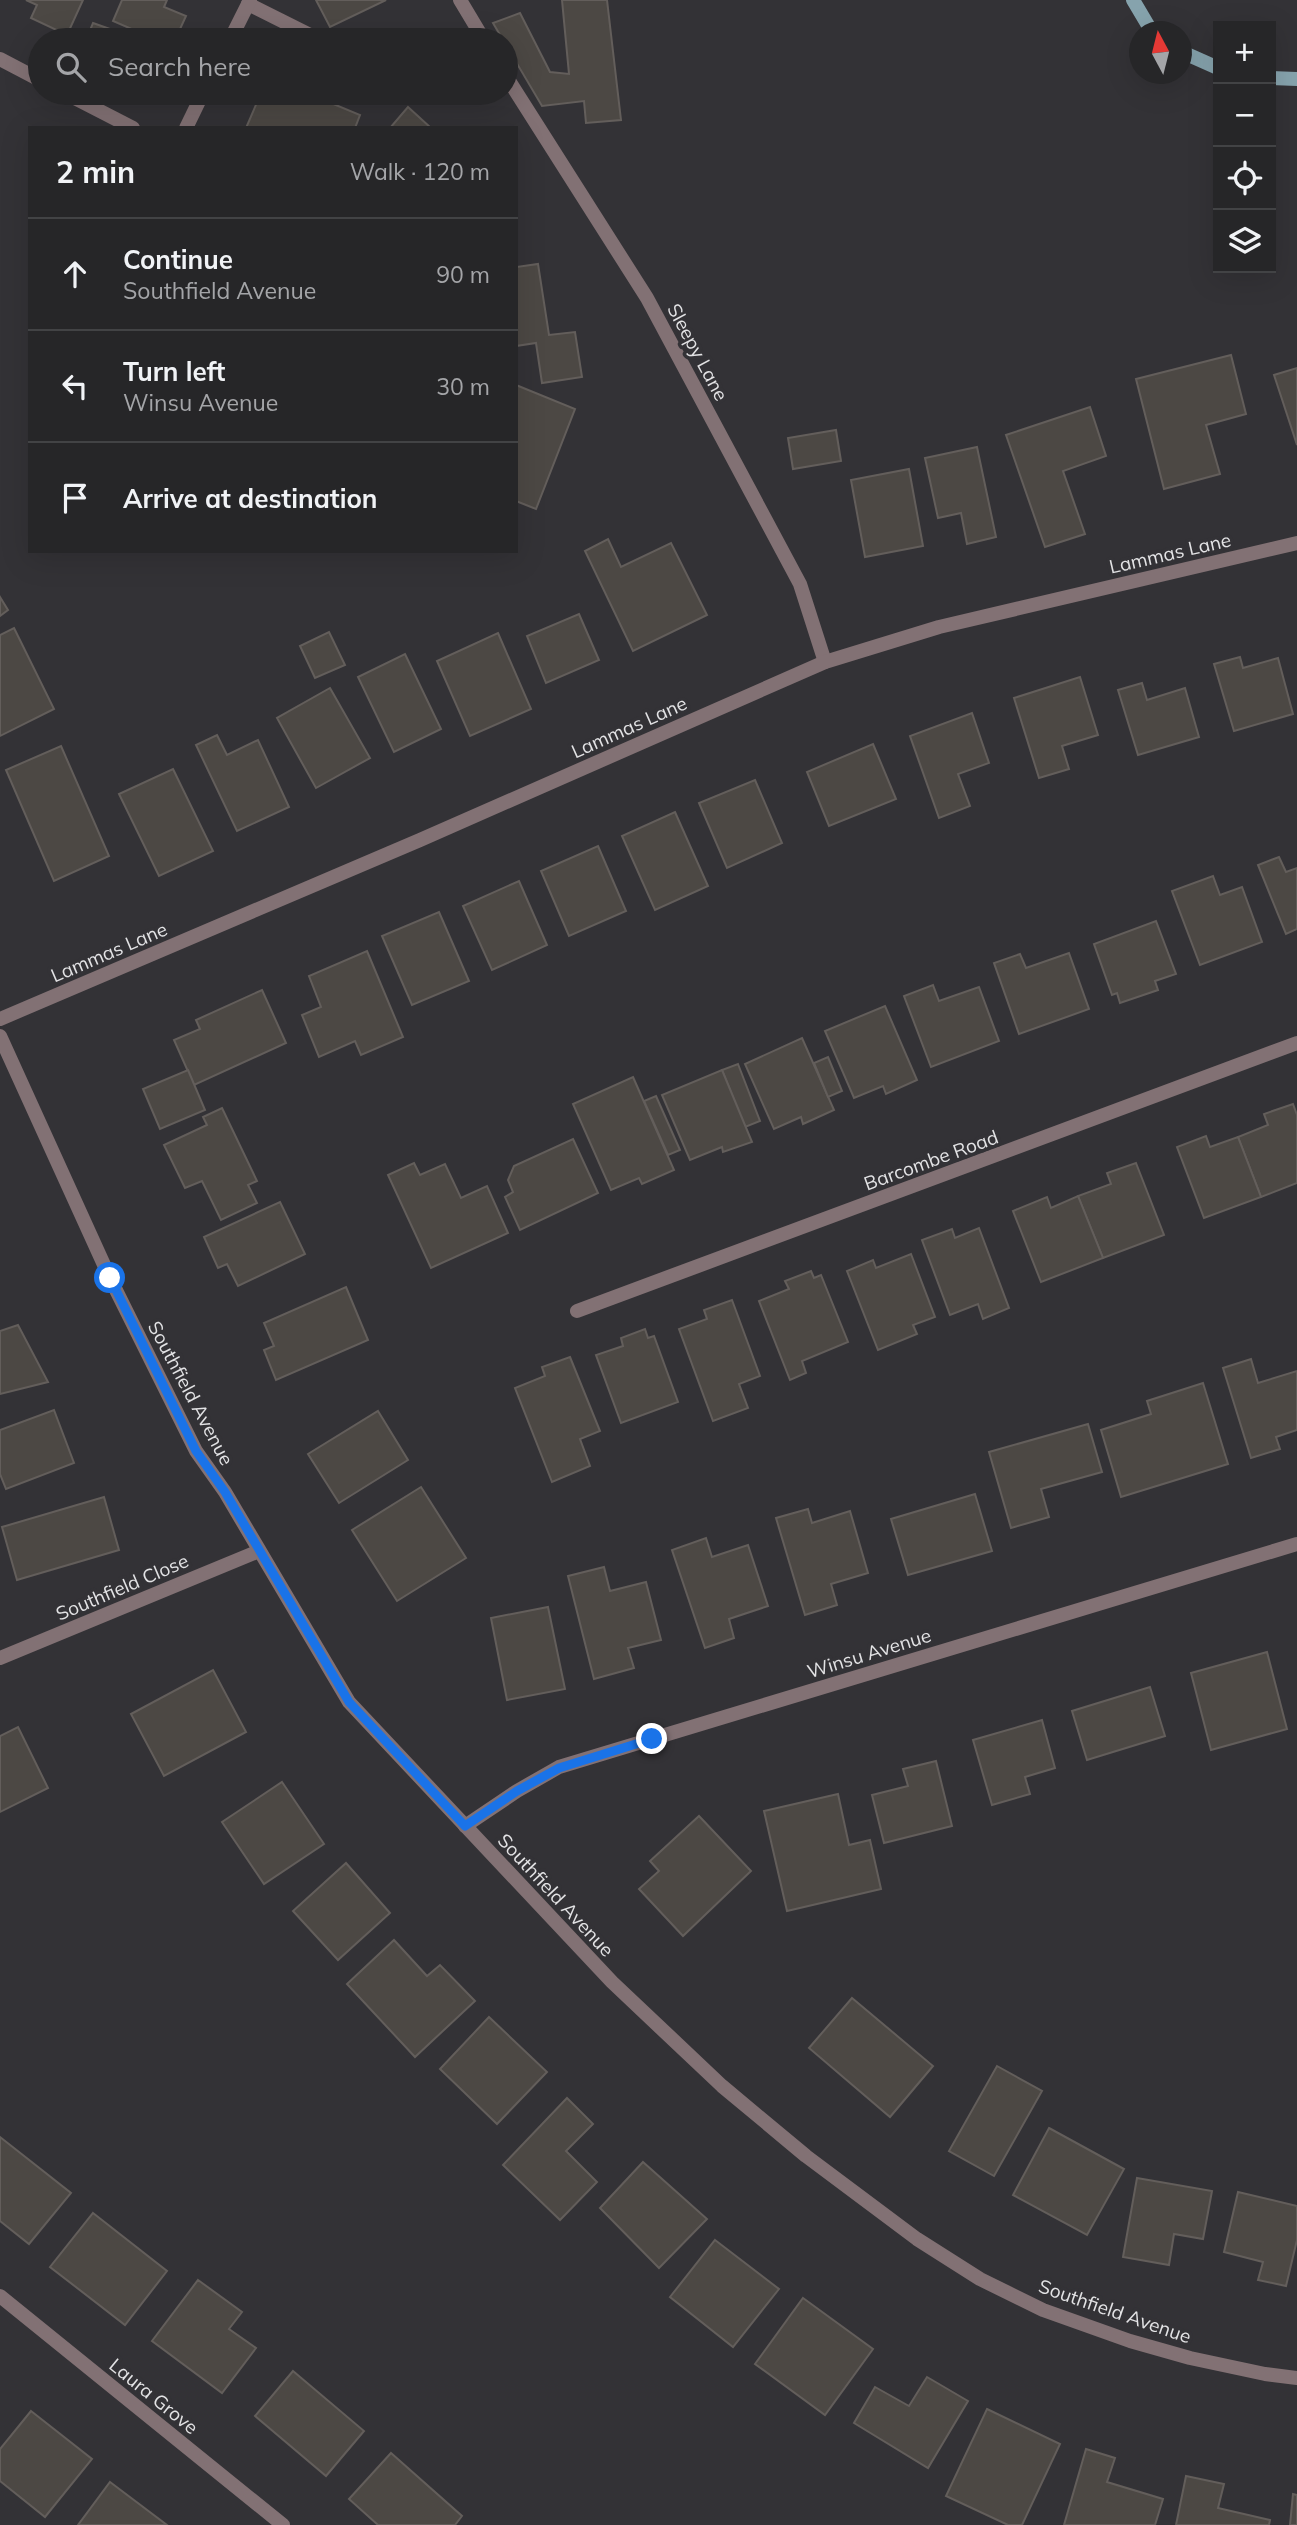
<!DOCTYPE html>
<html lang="en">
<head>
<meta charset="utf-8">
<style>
  :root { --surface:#262628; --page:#323234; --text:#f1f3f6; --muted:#a4a5a8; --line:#424345 }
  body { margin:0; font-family:Mulish,sans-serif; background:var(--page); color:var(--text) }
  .controls { position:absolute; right:21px; top:21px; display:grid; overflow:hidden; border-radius:0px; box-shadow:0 7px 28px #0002 }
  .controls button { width:63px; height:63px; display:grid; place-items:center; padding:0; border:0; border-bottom:2px solid var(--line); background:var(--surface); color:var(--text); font:35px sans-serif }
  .compass { position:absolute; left:1129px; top:21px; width:63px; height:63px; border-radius:50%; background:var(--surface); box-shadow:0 7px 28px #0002; rotate:353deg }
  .stop { position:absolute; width:21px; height:21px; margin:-16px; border:5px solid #1a73e8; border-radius:50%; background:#fff }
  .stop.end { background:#1a73e8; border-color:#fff; box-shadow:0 2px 7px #0008 }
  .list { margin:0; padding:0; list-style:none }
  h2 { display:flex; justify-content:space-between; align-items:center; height:91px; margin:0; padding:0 28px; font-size:30px }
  h2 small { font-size:23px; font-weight:400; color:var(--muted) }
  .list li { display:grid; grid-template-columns:46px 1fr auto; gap:21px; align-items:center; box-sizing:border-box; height:112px; padding:0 28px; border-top:2px solid var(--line) }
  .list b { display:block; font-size:26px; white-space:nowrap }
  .list p { margin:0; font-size:23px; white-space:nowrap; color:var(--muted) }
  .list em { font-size:23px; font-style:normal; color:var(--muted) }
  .icon { flex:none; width:38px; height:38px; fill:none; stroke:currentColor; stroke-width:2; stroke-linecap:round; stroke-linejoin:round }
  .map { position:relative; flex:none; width:1297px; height:2525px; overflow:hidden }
  .search { position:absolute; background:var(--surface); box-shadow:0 7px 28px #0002; left:28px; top:28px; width:490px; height:77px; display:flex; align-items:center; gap:18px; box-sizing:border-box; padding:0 24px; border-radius:38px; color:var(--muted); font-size:26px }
  .panel { position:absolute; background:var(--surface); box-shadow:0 7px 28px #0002; left:28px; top:126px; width:490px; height:427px; border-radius:0px }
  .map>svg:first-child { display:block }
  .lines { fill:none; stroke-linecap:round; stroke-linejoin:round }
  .stream { stroke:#86a3ad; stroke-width:14 }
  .building { fill:#4c4844; stroke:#635e5b; stroke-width:2 }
  .minor { stroke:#827174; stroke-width:14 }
  .tertiary { stroke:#827174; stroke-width:14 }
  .route { stroke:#1a73e8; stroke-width:9 }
  .labels { text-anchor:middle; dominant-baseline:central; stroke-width:7; stroke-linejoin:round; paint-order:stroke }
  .street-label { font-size:19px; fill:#e3e3e5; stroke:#333236 }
</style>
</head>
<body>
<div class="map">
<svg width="1297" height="2525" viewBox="0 0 1297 2525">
  <rect width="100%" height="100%" fill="#333236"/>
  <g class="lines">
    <!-- stream -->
    <g class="stream">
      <polyline points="1133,0 1152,32"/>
      <polyline points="1182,52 1218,68"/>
      <polyline points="1271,78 1297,79"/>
    </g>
  </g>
  <!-- building -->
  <g class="building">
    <polygon points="26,0 83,0 67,35 31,18 37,5"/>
    <polygon points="122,0 167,0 164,7 186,16 175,40 157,40 113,21"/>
    <polygon points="316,0 386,0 330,27"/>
    <polygon points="562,0 607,0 621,120 586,123 584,101 542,106 506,45 506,40 503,40 493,23 520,13 550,72 569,74"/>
    <polygon points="93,23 138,39 137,40 86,40"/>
    <polygon points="362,31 407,39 360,40"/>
    <polygon points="261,93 307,93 360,115 355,128 246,128"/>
    <polygon points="408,107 431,128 390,128"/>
    <polygon points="516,264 517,267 538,264 549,335 575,332 582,377 542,383 536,343 516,346"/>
    <polygon points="1231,355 1246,414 1206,425 1220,474 1164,489 1136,379"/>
    <polygon points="1297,368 1297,445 1274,375"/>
    <polygon points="516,385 575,409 536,509 516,501"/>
    <polygon points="1090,407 1106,456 1063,471 1085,534 1045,547 1006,435"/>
    <polygon points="836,430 841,461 793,469 788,438"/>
    <polygon points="977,447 996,537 967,544 961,513 938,518 925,458"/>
    <polygon points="909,469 923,546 865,557 851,480"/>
    <polygon points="608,539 621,567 671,543 707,615 633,651 585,551"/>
    <polygon points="0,597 8,610 0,616"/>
    <polygon points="579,614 599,660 546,683 527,636"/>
    <polygon points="14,628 54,709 0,736 0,635"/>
    <polygon points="329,632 345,665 315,678 300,646"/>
    <polygon points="498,633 531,709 470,736 437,661"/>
    <polygon points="405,654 441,729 394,752 358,677"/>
    <polygon points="1240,657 1243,668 1278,658 1293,714 1234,731 1214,664"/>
    <polygon points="1080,677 1098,735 1062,746 1069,769 1039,778 1014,698"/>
    <polygon points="1142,683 1147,700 1185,688 1199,737 1138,755 1118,690"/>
    <polygon points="330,688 370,758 316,788 277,718"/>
    <polygon points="972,713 989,763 958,774 970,806 939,818 910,736"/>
    <polygon points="217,735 227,755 258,740 289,807 237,831 196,745"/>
    <polygon points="873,744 896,799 829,826 807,772"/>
    <polygon points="61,746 109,856 54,881 6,770"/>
    <polygon points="173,769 213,851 159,876 119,794"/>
    <polygon points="755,780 782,843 727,868 699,803"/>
    <polygon points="675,812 708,886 655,910 622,836"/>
    <polygon points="598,846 626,911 569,936 541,871"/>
    <polygon points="1279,857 1286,872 1297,868 1297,929 1286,934 1258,865"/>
    <polygon points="1213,876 1220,895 1242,887 1262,942 1200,965 1172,891"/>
    <polygon points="519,881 547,945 492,970 463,906"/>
    <polygon points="439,912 469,981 412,1005 382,936"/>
    <polygon points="1156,921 1176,974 1155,981 1158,990 1120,1003 1117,993 1112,995 1094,944"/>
    <polygon points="367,951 403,1037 361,1055 355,1041 319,1057 302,1015 321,1007 309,976"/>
    <polygon points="1069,953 1089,1009 1019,1034 994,963 1020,954 1026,968"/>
    <polygon points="933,985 939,1001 979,987 999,1041 931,1067 904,996"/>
    <polygon points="262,990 286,1043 194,1085 174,1040 200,1029 196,1020"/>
    <polygon points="885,1006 917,1080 886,1094 883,1086 854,1098 825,1031"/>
    <polygon points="802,1038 834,1110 803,1124 801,1117 774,1129 745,1064"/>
    <polygon points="828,1057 842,1091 828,1097 814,1063"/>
    <polygon points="738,1064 760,1121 745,1127 722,1070"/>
    <polygon points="188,1070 205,1110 160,1129 143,1089"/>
    <polygon points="722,1070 752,1142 723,1152 722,1147 690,1160 662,1095"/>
    <polygon points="633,1077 674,1170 642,1184 639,1178 611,1190 573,1104"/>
    <polygon points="656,1096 680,1150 668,1155 644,1101"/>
    <polygon points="1293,1104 1297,1115 1297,1183 1261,1197 1238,1137 1268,1125 1264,1114"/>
    <polygon points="222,1108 257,1181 248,1185 257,1203 221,1220 202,1181 185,1188 164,1145 207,1125 203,1117"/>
    <polygon points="1206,1136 1210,1147 1238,1137 1261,1197 1204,1218 1177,1147"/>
    <polygon points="573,1139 598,1193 520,1230 505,1197 513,1192 508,1180 514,1166"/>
    <polygon points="414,1163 420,1175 445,1164 461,1198 487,1186 508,1233 431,1268 388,1175"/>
    <polygon points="1136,1163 1164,1235 1103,1258 1078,1196 1111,1184 1107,1173"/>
    <polygon points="1078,1196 1103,1258 1041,1282 1013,1211 1047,1197 1051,1208"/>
    <polygon points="280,1202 305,1254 238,1286 227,1264 218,1268 204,1237"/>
    <polygon points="979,1228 1009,1308 983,1319 978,1304 950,1315 922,1240 952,1229 955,1238"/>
    <polygon points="911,1254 935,1317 913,1325 917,1334 878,1350 847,1271 873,1260 876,1268"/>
    <polygon points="811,1271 814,1278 821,1275 848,1342 802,1361 806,1373 790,1380 759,1301 789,1289 785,1281"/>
    <polygon points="346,1287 368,1340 276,1380 264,1350 274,1346 264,1323"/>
    <polygon points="732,1300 760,1376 739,1384 748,1408 713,1421 679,1329 707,1319 704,1310"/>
    <polygon points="18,1325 48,1382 0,1394 0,1331"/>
    <polygon points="645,1329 648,1338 654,1336 678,1402 621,1423 596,1355 623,1346 621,1338"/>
    <polygon points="570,1357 600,1431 580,1439 590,1466 552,1482 515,1388 545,1376 542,1367"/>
    <polygon points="1251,1359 1258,1383 1297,1371 1297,1430 1276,1437 1280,1449 1251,1458 1223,1368"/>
    <polygon points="1203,1383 1228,1464 1121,1497 1101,1430 1151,1414 1147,1401"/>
    <polygon points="54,1410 74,1463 6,1489 0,1474 0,1430"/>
    <polygon points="378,1411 408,1460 339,1503 308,1454"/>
    <polygon points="1088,1424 1102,1472 1041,1489 1049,1517 1011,1528 989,1452"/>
    <polygon points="421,1487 466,1558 397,1601 352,1530"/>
    <polygon points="975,1494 992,1551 908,1575 891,1519"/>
    <polygon points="104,1497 119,1550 17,1580 2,1527"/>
    <polygon points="808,1509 812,1523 850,1511 868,1573 831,1584 837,1605 805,1615 776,1518"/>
    <polygon points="706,1538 712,1557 748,1545 768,1606 729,1619 734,1638 705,1648 672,1550"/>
    <polygon points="604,1567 610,1591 646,1582 661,1640 628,1648 634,1668 594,1679 568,1576"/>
    <polygon points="548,1607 565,1689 507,1700 491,1618"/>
    <polygon points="1267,1652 1287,1729 1211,1750 1191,1673"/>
    <polygon points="213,1670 246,1732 164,1776 131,1714"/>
    <polygon points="1150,1687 1165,1736 1087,1760 1072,1711"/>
    <polygon points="1042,1720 1055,1768 1025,1777 1030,1794 992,1805 973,1740"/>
    <polygon points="18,1727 48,1788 0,1812 0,1736"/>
    <polygon points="936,1761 952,1826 884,1843 872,1795 908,1786 903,1769"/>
    <polygon points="282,1782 324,1844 264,1884 222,1822"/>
    <polygon points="838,1794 849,1845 870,1840 881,1889 787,1911 764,1811"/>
    <polygon points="699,1816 751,1871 683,1936 639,1889 659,1871 650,1861"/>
    <polygon points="346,1863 390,1913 338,1960 293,1911"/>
    <polygon points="394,1940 427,1976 440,1965 475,2001 415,2057 347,1984"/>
    <polygon points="852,1998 933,2066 890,2117 809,2048"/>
    <polygon points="489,2017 547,2072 497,2124 440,2069"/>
    <polygon points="997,2066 1042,2091 994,2176 949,2151"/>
    <polygon points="567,2098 593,2124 566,2151 597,2182 560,2220 503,2165"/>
    <polygon points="1049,2128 1124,2169 1087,2235 1013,2195"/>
    <polygon points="0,2137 71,2193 29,2244 0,2221"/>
    <polygon points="643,2162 707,2219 659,2268 600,2208"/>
    <polygon points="1137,2178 1212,2191 1203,2239 1174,2234 1169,2265 1123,2257"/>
    <polygon points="1238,2192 1297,2206 1297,2240 1286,2286 1258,2280 1263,2262 1224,2252"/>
    <polygon points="93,2213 167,2271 125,2325 50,2267"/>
    <polygon points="715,2240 779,2289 733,2347 670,2297"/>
    <polygon points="198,2280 242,2312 229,2329 256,2348 222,2393 152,2341"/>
    <polygon points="803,2298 873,2349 825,2415 755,2364"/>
    <polygon points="293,2371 364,2431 326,2476 255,2416"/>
    <polygon points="927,2377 968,2401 928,2468 854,2423 875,2387 909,2406"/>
    <polygon points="987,2409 1060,2444 1022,2525 1008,2525 946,2496"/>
    <polygon points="31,2411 92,2459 45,2517 0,2481 0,2449"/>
    <polygon points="1086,2449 1115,2458 1107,2482 1163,2499 1155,2525 1064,2525"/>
    <polygon points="391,2453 462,2516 455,2525 378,2525 349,2499"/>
    <polygon points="1186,2476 1224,2484 1218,2508 1270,2520 1269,2525 1176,2525"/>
    <polygon points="110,2482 167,2525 78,2525"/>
    <polygon points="1293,2494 1297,2495 1297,2525 1290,2525"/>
  </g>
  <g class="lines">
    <!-- minor -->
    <g class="minor">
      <polyline points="460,0 484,40"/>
      <polyline points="248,4 320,40"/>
      <polyline points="230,40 250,0"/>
      <polyline points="0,59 40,80"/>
      <polyline points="506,76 647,298 800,584 825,662"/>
      <polyline points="65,93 133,128"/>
      <polyline points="186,128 203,93"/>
      <polyline points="0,1019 420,840 825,662 939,627 1297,543"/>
      <polyline points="577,1311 1297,1043"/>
      <polyline points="0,1658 259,1551"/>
      <polyline points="465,1826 517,1791 559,1767 1297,1544"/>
      <polyline points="0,2296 283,2525"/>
    </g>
    <!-- tertiary -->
    <polyline class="tertiary" points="0,1036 110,1278 196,1451 225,1492 349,1702 612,1982 722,2086 806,2156 917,2239 980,2279 1043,2310 1130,2341 1190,2358 1265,2374 1297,2378"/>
  </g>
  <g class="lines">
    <!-- route -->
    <polyline class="route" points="110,1278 196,1451 225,1492 349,1702 465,1826 517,1791 559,1768 652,1739"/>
  </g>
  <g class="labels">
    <!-- street labels -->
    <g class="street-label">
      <text transform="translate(698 352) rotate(62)">Sleepy Lane</text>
      <text transform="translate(1170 553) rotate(-13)">Lammas Lane</text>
      <text transform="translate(629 727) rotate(-24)">Lammas Lane</text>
      <text transform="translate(109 952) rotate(-23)">Lammas Lane</text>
      <text transform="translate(931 1160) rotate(-20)">Barcombe Road</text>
      <text transform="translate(191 1393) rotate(62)">Southfield Avenue</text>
      <text transform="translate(122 1587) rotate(-23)">Southfield Close</text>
      <text transform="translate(869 1653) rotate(-17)">Winsu Avenue</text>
      <text transform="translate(556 1895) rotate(47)">Southfield Avenue</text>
      <text transform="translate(1115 2311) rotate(19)">Southfield Avenue</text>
      <text transform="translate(154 2396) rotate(39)">Laura Grove</text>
    </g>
  </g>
</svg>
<div class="controls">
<button>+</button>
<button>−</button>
<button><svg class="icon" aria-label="locate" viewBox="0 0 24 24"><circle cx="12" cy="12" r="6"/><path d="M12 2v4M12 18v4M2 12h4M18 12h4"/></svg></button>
<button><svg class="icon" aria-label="layers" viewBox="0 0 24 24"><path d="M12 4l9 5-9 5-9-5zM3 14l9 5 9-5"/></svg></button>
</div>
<svg class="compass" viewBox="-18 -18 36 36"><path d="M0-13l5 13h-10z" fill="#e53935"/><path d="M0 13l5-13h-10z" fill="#a4a5a8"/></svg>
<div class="stop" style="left:110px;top:1278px"></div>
<div class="stop end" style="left:652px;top:1739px"></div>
<div class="search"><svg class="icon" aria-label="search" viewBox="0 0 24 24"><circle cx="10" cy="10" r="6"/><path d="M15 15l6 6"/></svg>Search here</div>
<section class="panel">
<h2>2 min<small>Walk · 120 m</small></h2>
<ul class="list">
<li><svg class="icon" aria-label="ahead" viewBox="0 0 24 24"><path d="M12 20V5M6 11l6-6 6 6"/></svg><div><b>Continue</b><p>Southfield Avenue</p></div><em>90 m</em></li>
<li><svg class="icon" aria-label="left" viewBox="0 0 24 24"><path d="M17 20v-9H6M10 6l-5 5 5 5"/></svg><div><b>Turn left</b><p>Winsu Avenue</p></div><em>30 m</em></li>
<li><svg class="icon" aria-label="arrive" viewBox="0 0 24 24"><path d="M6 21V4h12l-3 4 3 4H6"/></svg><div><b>Arrive at destination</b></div></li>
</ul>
</section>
</div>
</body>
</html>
